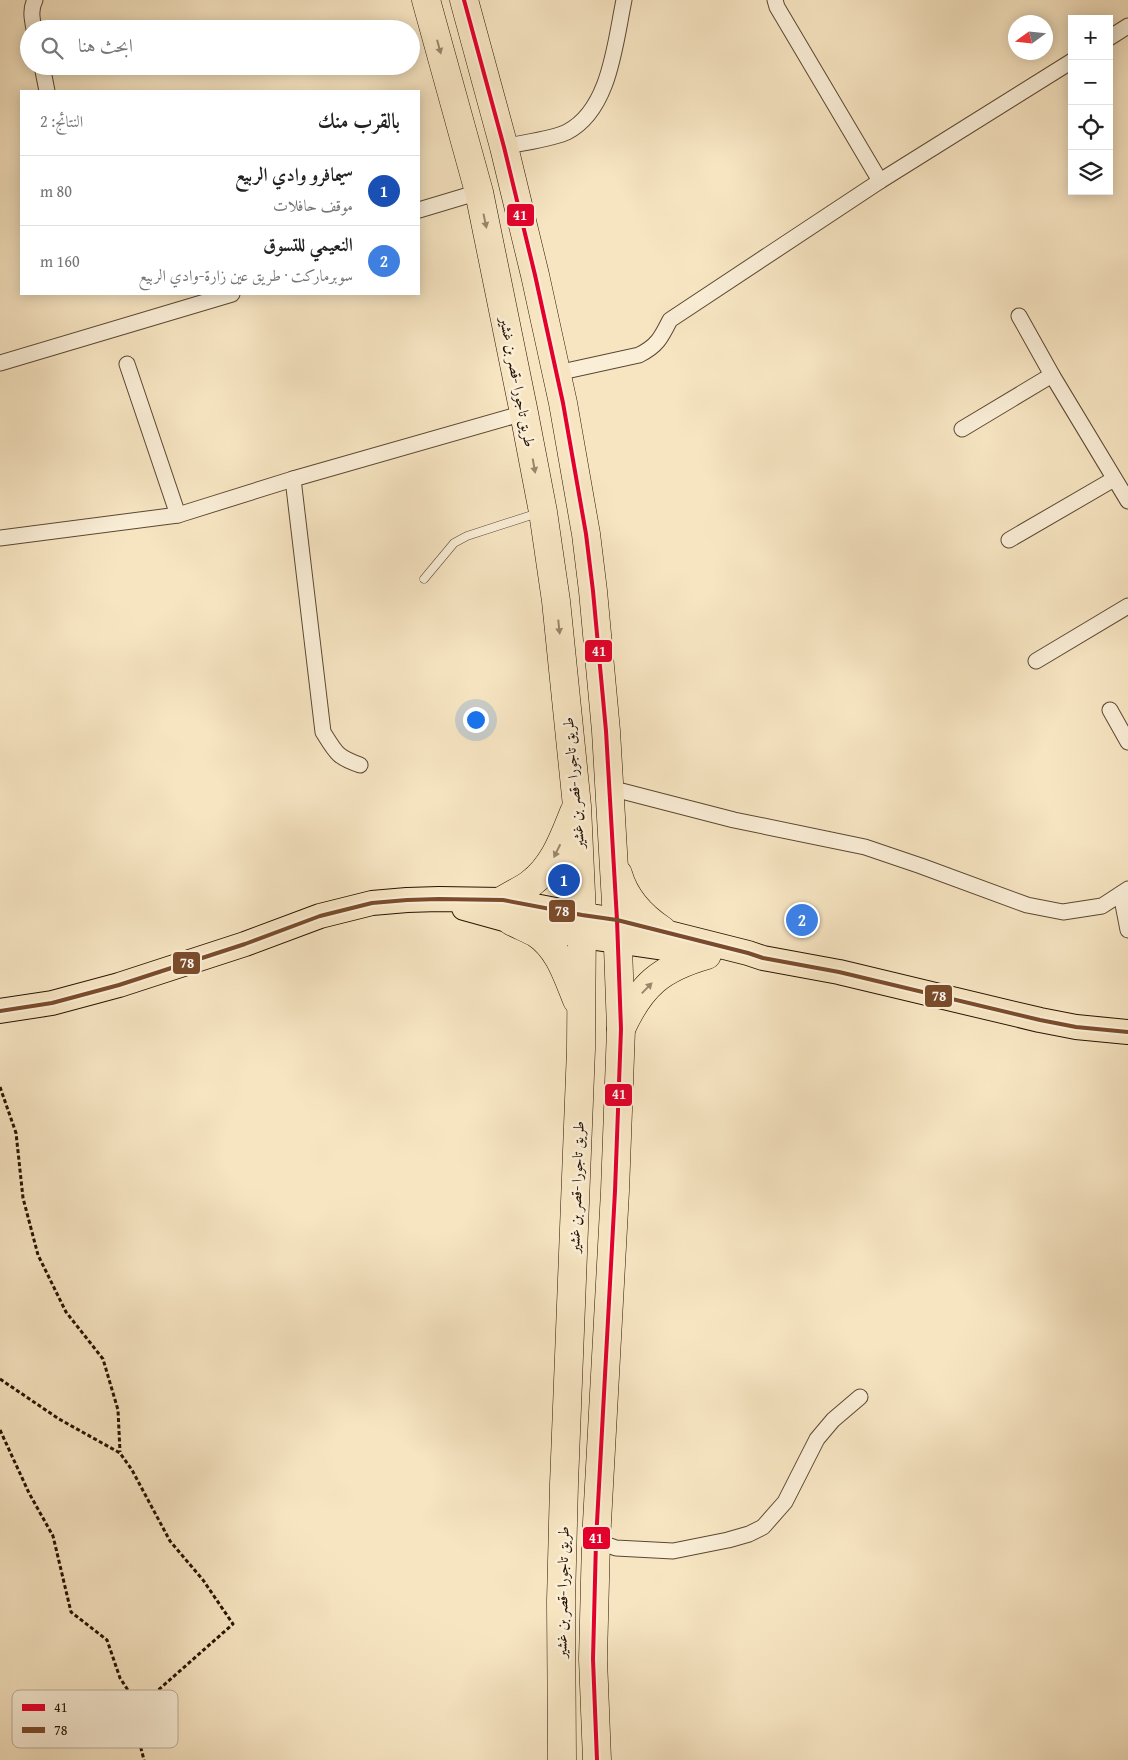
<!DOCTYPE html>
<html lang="ar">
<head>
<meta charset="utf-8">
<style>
  :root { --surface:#fff; --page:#f2f2f2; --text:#222; --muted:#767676; --line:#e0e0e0; --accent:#8f2418 }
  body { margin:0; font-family:"Gentium Book Plus",Amiri,serif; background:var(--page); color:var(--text); direction:rtl }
  .controls { position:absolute; right:15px; top:15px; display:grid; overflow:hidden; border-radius:0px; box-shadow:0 2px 12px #0003 }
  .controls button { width:45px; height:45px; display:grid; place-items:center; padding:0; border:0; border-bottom:1px solid var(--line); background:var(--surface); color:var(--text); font:25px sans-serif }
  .compass { position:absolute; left:1008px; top:15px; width:45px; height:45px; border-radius:50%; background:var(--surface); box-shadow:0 2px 12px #0003; rotate:255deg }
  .you { position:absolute; left:475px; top:719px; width:18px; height:18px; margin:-12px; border:4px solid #fff; border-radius:50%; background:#1a73e8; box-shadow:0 0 0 8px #1a73e833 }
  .badge { display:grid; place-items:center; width:32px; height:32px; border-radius:50%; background:var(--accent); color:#fff; font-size:16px; font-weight:700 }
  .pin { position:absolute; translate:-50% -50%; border:2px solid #fff; box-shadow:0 1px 5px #0006 }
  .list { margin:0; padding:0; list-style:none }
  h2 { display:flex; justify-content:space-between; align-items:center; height:65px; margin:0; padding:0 20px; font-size:21px }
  h2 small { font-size:16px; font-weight:400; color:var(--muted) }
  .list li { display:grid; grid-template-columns:32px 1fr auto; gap:15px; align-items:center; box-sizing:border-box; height:70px; padding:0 20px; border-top:1px solid var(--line) }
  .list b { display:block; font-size:19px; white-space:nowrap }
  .list p { margin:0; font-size:16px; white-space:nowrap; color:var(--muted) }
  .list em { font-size:16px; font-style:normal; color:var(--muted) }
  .icon { flex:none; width:28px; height:28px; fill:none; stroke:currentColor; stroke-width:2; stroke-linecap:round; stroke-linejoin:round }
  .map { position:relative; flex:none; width:1128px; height:1760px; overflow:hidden; direction:ltr }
  .search { position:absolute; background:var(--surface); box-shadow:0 2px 12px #0003; left:20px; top:20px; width:400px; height:55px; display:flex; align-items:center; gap:12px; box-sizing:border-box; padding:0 18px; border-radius:28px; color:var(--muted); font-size:19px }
  .panel { position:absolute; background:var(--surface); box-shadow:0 2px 12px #0003; left:20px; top:90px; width:400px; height:205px; border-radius:0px; direction:rtl }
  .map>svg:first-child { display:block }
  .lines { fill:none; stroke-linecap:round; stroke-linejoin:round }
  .lane-casing { stroke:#5b4831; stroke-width:9 }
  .street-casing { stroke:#5b4831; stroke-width:17 }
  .primary-casing { stroke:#271301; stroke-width:26 }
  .highway-casing { stroke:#271301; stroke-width:29 }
  .path { stroke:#271301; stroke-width:3; stroke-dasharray:4 2.5; stroke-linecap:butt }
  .lane { stroke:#faeed7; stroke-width:8 }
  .street { stroke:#faeed7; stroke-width:15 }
  .primary { stroke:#f7e5c2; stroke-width:24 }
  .highway { stroke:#f7e5c2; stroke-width:28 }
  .bus-1-casing { stroke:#faeed7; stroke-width:8 }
  .bus-2-casing { stroke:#faeed7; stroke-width:8 }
  .bus-1 { stroke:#e4002b; stroke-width:4 }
  .bus-2 { stroke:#7a4b2a; stroke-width:4 }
  .oneway { fill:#99866b }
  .labels { text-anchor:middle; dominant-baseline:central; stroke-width:5; stroke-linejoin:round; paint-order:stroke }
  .street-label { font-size:15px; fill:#271301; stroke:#faeed7 }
  .key { fill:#faeed7; stroke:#bbac97; stroke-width:1 }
  .key-label { font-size:14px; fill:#271301 }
  .line-badge { stroke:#faeed7; stroke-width:2 }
  .badge-label { font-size:14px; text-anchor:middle; font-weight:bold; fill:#fff }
</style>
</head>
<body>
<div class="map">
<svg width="1128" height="1760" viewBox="0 0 1128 1760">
  <rect width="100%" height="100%" fill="#f7e5c2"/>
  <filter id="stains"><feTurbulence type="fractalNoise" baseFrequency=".004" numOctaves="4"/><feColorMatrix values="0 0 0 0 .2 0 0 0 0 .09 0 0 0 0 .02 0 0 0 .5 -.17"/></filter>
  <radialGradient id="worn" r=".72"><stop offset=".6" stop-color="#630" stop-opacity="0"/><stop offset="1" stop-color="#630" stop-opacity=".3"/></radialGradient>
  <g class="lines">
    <!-- lane casing -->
    <g class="lane-casing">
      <polyline id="lane" points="424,579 454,543 467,536 538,513"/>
    </g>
    <!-- street casing -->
    <g class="street-casing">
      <g id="street">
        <polyline points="775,0 777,7 880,181"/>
        <path d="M 34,29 C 32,19 30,9 35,0"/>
        <polyline points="1109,38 1128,26"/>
        <polyline points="42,66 47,91"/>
        <path d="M 504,147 C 520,143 553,139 567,132 C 610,110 615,43 624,0"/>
        <polyline points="419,210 479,192"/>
        <polyline points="1019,316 1052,375 1128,501"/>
        <polyline points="0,363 232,294"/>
        <polyline points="127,364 178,515"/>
        <path d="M 557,373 L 639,355 C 657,346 661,338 670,320 L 880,181 L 1072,61"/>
        <polyline points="962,429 1052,375"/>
        <path d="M 293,479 L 323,732 C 336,753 337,757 360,765"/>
        <polyline points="0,538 178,515 293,479 524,413"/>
        <polyline points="1009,540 1114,479"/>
        <polyline points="1036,661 1128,606"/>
        <polyline points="1110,710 1128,742"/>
        <polyline points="610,788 734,820 865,847 921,866 1027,905 1063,912 1102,906 1128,889"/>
        <polyline points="1121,894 1128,930"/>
        <polyline points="596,1541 616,1548 673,1551 728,1540 749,1534 763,1527 785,1502 817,1439 833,1420 860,1397"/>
      </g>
    </g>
    <!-- primary casing -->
    <g class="primary-casing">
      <g id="primary">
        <polyline points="464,908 511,921 582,936 691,952"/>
        <polyline points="0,1011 52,1003 119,985 245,944 320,916 372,903 407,900 439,899 503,900 582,915 617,920 748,953 763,958 839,972 1040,1020 1076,1027 1128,1032"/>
      </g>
    </g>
    <!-- highway casing -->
    <g class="highway-casing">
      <g id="highway">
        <polyline points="426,0 479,192 524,413 543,512 556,601 577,806 582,915 581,1049 564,1484 561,1601 562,1760"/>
        <polyline points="464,0 504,147 535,275 563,403 586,534 593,591 606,731 617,920 621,1029 615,1191 596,1541 593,1659 597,1760"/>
        <path d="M 618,874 C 625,899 641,916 662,930"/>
        <path d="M 503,900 C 512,894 522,890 530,884 C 554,866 563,839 574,812"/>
        <path d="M 511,921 C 519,925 528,929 536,933 C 559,948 567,976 577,1000"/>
        <path d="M 621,1029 C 641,985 661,968 707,955"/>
      </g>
    </g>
    <!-- path -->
    <g class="path">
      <polyline points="0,1087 16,1133 23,1198 38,1255 66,1312 103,1359 118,1410 120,1452"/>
      <polyline points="0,1379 59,1419 120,1453 132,1470 170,1541 203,1580 233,1624 139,1707 135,1725 144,1760"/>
      <polyline points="0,1430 29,1493 53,1536 71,1612 107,1640 120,1678 139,1707"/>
    </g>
    <!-- lane -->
    <use href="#lane" class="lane"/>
    <!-- street -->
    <use href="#street" class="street"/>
    <!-- primary -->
    <use href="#primary" class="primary"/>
    <!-- highway -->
    <use href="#highway" class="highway"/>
    <!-- bus-1 casing -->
    <g class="bus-1-casing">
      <polyline id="bus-1" points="464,0 504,147 535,275 563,403 586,534 593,591 606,731 617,920 621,1029 615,1191 596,1541 593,1659 597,1760"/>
    </g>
    <!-- bus-2 casing -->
    <g class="bus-2-casing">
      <polyline id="bus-2" points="0,1011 52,1003 119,985 245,944 320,916 372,903 407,900 439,899 503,900 582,915 617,920 748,953 763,958 839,972 1040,1020 1076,1027 1128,1032"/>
    </g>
    <!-- bus-1 -->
    <use href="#bus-1" class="bus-1"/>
    <!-- bus-2 -->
    <use href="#bus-2" class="bus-2"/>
  </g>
  <!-- one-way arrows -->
  <defs><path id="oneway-solid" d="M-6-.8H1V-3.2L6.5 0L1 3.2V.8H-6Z" transform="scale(1.25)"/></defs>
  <g class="oneway">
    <use href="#oneway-solid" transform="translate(439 47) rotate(75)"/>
    <use href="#oneway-solid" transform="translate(485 221) rotate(78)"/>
    <use href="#oneway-solid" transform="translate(534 466) rotate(80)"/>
    <use href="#oneway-solid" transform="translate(559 627) rotate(84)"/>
    <use href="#oneway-solid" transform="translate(557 851) rotate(116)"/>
    <use href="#oneway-solid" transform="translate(647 988) rotate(-46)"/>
  </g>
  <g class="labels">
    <!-- street labels -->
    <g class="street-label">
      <text transform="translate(518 382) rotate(79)">طريق تاجورا -قصر بن غشير</text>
      <text transform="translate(573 783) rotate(-95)">طريق تاجورا -قصر بن غشير</text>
      <text transform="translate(576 1187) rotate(-88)">طريق تاجورا -قصر بن غشير</text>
      <text transform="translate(562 1592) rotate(-89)">طريق تاجورا -قصر بن غشير</text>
    </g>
  </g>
  <!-- legend -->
  <rect x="12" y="1690" width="166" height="58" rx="8" class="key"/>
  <rect x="22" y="1704" width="23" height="7" fill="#e4002b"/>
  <rect x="22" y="1727" width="23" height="6" fill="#7a4b2a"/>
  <g class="key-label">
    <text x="54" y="1712">41</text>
    <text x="54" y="1735">78</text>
  </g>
  <g class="line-badge">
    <rect x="506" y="203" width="29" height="24" rx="5" fill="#e4002b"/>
    <rect x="584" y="639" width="29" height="24" rx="5" fill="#e4002b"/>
    <rect x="548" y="899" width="28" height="24" rx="5" fill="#7a4b2a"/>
    <rect x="172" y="951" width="29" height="24" rx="5" fill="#7a4b2a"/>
    <rect x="924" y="984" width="29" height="24" rx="5" fill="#7a4b2a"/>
    <rect x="604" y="1083" width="29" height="24" rx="5" fill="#e4002b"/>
    <rect x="582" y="1526" width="29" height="24" rx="5" fill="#e4002b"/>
  </g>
  <g class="badge-label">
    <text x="520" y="220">41</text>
    <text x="599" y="656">41</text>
    <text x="562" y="916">78</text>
    <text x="187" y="968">78</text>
    <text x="939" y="1001">78</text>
    <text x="619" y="1099">41</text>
    <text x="596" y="1543">41</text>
  </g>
  <rect width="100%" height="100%" filter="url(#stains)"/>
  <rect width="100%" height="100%" fill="url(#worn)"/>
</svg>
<div class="controls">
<button>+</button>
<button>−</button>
<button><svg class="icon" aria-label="locate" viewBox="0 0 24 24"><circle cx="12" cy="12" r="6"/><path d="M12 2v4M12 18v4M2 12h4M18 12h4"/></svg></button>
<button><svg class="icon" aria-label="layers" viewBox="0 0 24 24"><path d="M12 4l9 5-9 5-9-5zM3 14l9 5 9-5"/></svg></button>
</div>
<svg class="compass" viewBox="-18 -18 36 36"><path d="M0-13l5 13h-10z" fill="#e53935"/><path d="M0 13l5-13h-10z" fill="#767676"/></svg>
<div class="you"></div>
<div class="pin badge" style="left:564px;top:880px;background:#1a4fb4">1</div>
<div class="pin badge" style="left:802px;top:920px;background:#3f7fe0">2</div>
<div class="search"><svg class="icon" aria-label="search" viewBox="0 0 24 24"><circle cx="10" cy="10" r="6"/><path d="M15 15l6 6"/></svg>ابحث هنا</div>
<section class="panel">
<h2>بالقرب منك<small>النتائج: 2</small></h2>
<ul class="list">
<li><span class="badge" style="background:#1a4fb4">1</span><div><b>سيمافرو وادي الربيع</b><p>موقف حافلات</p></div><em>80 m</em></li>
<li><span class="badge" style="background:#3f7fe0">2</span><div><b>النعيمي للتسوق</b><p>سوبرماركت · طريق عين زارة-وادي الربيع</p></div><em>160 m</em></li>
</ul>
</section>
</div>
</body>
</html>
